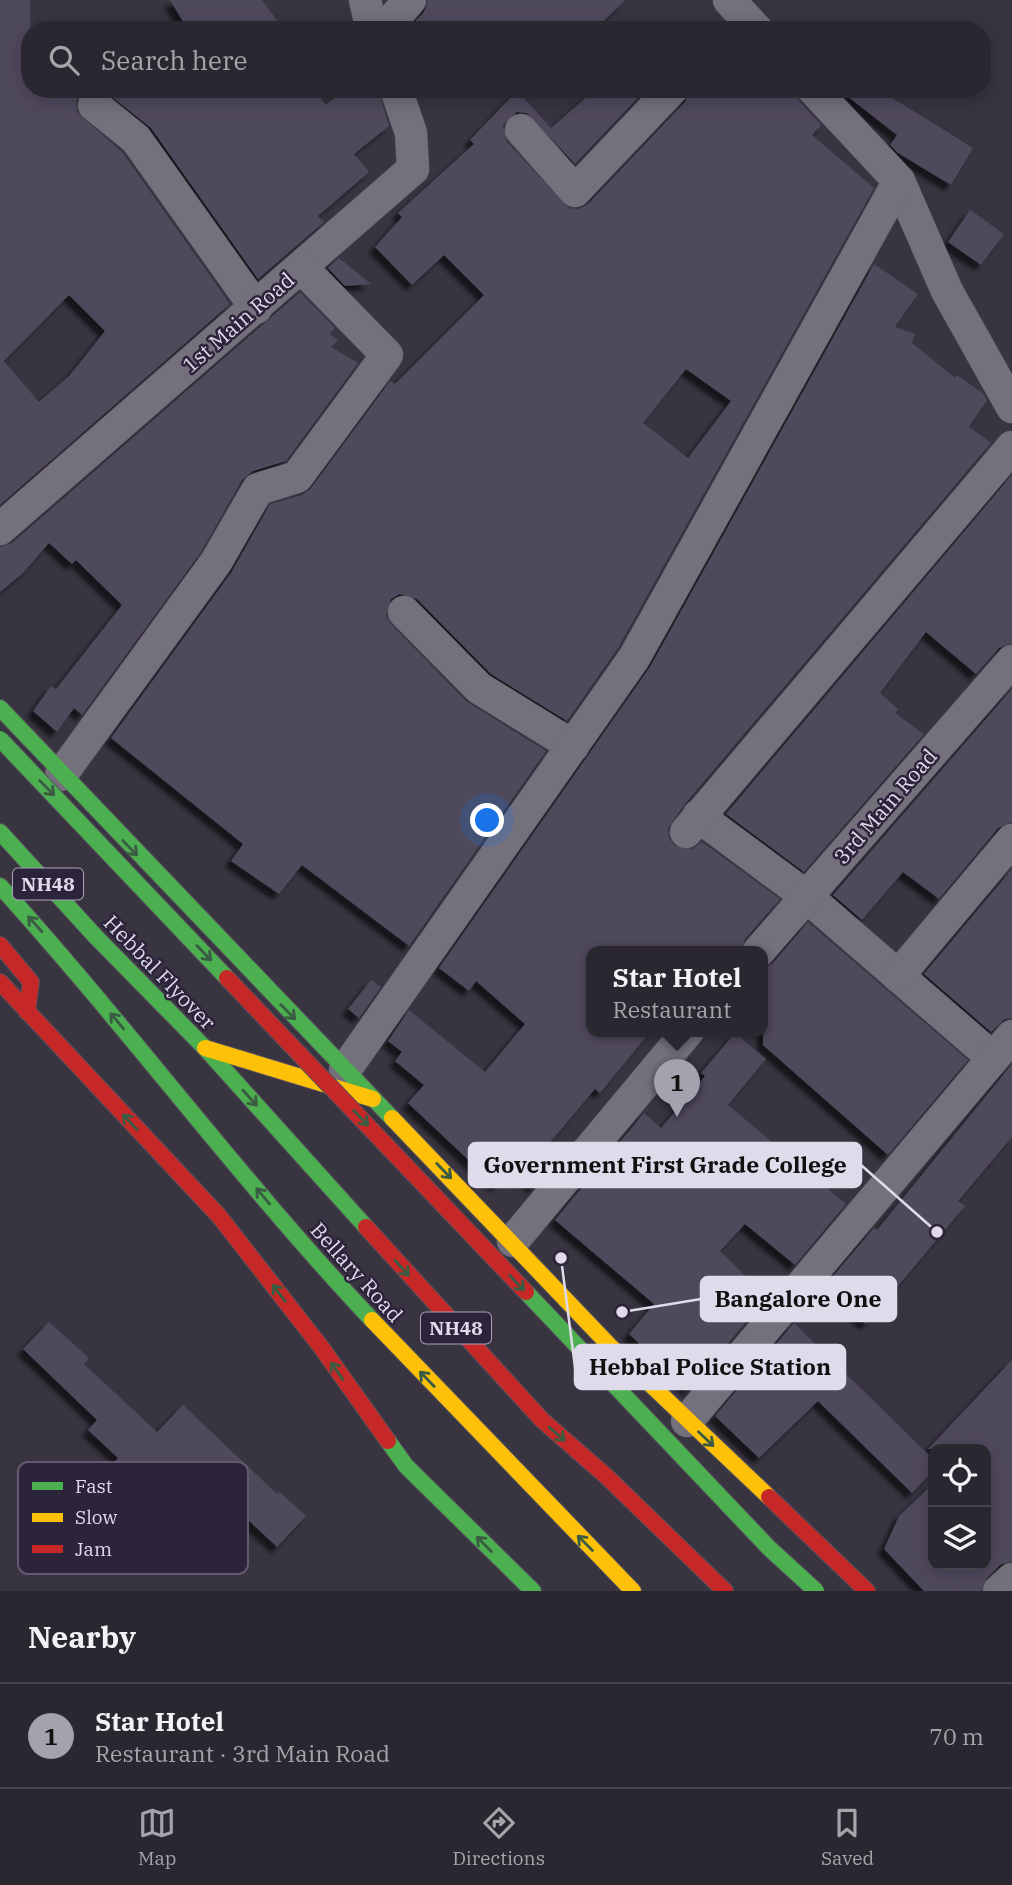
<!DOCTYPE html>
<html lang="en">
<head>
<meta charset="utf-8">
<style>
  :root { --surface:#2a2730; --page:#322f38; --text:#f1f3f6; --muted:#a5a5ab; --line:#46444c; --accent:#a5a1ae }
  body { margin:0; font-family:"IBM Plex Serif",serif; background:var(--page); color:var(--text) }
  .controls { position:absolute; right:21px; bottom:21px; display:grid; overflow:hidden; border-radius:14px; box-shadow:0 4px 18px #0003 }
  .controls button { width:63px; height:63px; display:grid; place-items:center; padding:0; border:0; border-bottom:2px solid var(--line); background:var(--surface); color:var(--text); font:35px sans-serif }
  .you { position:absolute; left:488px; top:821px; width:24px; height:24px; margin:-18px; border:5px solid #fff; border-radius:50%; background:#1a73e8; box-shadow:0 0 0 10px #1a73e833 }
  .badge { display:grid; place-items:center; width:46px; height:46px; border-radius:50%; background:var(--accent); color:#111; font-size:23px; font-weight:700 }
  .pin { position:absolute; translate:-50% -58px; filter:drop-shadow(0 2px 4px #0008) }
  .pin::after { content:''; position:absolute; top:37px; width:24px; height:21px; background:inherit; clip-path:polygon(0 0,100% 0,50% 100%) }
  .popup { position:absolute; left:586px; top:946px; width:182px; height:91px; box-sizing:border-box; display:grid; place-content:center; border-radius:14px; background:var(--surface); filter:drop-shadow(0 2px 5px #0005); font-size:23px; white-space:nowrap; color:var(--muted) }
  .popup b { font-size:26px; color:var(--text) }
  .popup::after { content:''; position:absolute; left:50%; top:100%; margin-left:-14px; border:14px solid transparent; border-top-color:var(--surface) }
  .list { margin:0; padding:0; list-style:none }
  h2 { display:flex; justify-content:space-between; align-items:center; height:91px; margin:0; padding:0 28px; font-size:30px }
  h2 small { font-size:23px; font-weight:400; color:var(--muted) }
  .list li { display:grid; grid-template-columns:46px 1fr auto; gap:21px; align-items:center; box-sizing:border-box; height:105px; padding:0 28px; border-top:2px solid var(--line) }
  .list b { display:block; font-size:26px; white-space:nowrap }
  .list p { margin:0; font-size:23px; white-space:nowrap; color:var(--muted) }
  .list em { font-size:23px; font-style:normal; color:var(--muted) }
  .icon { flex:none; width:38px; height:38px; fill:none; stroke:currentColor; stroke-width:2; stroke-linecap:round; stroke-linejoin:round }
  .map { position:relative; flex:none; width:1012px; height:1591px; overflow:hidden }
  .search { position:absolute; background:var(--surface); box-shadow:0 4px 18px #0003; left:21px; right:21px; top:21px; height:77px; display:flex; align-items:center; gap:18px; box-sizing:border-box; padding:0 24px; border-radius:28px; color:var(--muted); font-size:26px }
  .sheet { height:196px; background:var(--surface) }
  nav { display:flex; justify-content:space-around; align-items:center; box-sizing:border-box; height:98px; border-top:2px solid var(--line); background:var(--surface); font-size:19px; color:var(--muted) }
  nav a { display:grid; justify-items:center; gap:4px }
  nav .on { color:var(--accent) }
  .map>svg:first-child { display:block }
  .building { fill:#50485c; fill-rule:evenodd; filter:url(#shadow) }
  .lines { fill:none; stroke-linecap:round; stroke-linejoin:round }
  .street-casing { stroke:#56525d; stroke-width:33 }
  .fast-casing { stroke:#56525d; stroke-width:18 }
  .slow-casing { stroke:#56525d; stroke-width:18 }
  .jam-casing { stroke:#56525d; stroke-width:18 }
  .street { stroke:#74707c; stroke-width:32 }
  .fast { stroke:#4caf50; stroke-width:16 }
  .slow { stroke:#ffc107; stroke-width:16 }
  .jam { stroke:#c62828; stroke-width:16 }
  .fast-bridge-casing { stroke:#56525d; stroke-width:18; stroke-linecap:butt }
  .jam-bridge-casing { stroke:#56525d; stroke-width:18; stroke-linecap:butt }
  .fast-bridge { stroke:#4caf50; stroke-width:16 }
  .jam-bridge { stroke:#c62828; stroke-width:16 }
  .oneway { stroke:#395c43 }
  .labels { text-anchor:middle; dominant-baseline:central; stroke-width:5; stroke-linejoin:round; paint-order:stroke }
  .shield { fill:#2c243b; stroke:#a9a4b6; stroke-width:2 }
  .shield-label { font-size:19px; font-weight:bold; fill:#dfdbea }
  .street-label { font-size:21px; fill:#dfdbea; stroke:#2c243b }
  .key { fill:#2c243b; stroke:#625b70; stroke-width:2 }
  .key-label { font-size:19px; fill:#dfdbea }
  .leader { fill:none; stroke:#dfdbea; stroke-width:2.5 }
  .callout-dot { fill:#dfdbea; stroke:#2c243b; stroke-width:2.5 }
  .callout { fill:#dfdbea; stroke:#dfdbea; stroke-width:2.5 }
  .callout-label { font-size:23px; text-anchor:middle; font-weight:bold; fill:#111 }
</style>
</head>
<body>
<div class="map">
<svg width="1012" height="1591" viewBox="0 0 1012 1591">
  <defs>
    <filter id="shadow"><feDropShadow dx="-6" dy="6" stdDeviation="2" flood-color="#0009"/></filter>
  </defs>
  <rect width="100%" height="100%" fill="#383440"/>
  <!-- building -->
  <g class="building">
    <path d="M 0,0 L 30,0 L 30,89 L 85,89 L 76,101 L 77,112 L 122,152 L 230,304 L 0,505 ZM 69,295 L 105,331 L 70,375 L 39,402 L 4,361 Z"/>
    <polygon points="170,0 262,0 284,30 188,30"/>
    <polygon points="428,0 625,0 595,30 416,30 412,25 424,12"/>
    <polygon points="102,89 313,89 326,105 344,89 378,89 389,126 354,154 369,172 318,216 324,222 258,279 151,128"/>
    <path d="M 596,89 L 646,89 L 575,164 L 527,113 L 517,112 L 503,125 L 507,142 L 569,208 L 579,209 L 588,204 L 685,102 L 690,89 L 795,89 L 800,102 L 821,125 L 812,135 L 874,188 L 618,648 L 567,721 L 491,674 L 417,599 L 400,594 L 391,599 L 386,616 L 391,624 L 466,701 L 546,751 L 409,946 L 302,865 L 279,894 L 231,861 L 243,844 L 111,738 L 231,573 L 270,504 L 302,495 L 311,488 L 390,381 L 395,384 L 484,295 L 444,255 L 412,285 L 375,247 L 402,217 L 398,213 L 474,144 L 470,140 L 517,91 L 551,128 ZM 686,369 L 731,401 L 688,458 L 643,423 Z"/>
    <polygon points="838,89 878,89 973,148 951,185 898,153 890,145 897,135"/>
    <polygon points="970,210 1004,234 981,265 948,242"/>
    <polygon points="339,258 371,284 345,286 328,268"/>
    <polygon points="874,264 918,294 895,327 915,334 912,343 955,378 957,375 984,394 987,400 969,427 991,443 684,805 668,828 669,838 675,846 692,849 702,842 780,899 745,939 741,951 591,951 591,1031 651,1031 600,1093 595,1089 541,1153 554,1164 534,1187 513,1169 496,1186 408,1103 424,1085 395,1061 402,1052 388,1041 409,1010 485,1072 525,1024 476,981 469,991 439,968 650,667"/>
    <polygon points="300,292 335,328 330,334 338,340 331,347 358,363 286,461 253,471 242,480 201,552 82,715 74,708 57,732 33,711 51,686 56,689 122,605 76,560 72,564 49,543 23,573 0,592 0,547 12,543"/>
    <polygon points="1012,475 1012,643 999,648 976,674 926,632 880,693 898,709 895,713 924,734 804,872 726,814"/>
    <polygon points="1012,689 1012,822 998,828 939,899 903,872 862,920 833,895"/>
    <polygon points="1012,869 1012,1018 1005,1019 991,1032 924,974"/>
    <polygon points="808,922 968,1060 888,1155 763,1045 763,969 773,963"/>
    <polygon points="371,980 381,987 359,1018 348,1009"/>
    <polygon points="735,1033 766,1059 728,1105 846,1204 795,1265 745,1224 720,1251 767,1297 689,1390 629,1334 654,1304 555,1220 644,1113 661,1128 705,1076 701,1073"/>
    <polygon points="1012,1064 1012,1137 958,1201 965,1206 866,1324 823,1288 874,1228 877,1230"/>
    <polygon points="49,1322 89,1358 84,1364 157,1432 183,1405 277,1494 280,1492 306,1516 277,1547 229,1502 195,1537 165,1510 161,1514 151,1504 117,1538 78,1500 118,1458 88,1430 97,1420 23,1349"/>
    <polygon points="794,1323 933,1459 933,1471 912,1493 818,1401 759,1458 715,1416"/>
    <polygon points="1012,1360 1012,1561 1000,1565 987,1578 981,1591 924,1591 884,1549 899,1516 933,1484 933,1565 986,1565 986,1449 928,1449"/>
  </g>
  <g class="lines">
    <!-- street casing -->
    <g class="street-casing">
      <g id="street">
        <polyline points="365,0 372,30"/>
        <polyline points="729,0 757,30"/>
        <polyline points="383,30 410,0"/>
        <polyline points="94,105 136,139 256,308"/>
        <polyline points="521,130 575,191 672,89"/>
        <polyline points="899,181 947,291 1012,407"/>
        <polyline points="0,529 413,169 411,133 396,89"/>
        <polyline points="404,612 479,688 573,746"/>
        <polyline points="61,775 216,562 258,489 297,477 387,355 301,267"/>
        <polyline points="698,816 806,896 993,1058"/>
        <polyline points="686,832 1012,447"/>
        <polyline points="759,951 1012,661"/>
        <polyline points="898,976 1012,840"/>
        <polyline points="345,1070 634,658 899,181 813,89"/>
        <polyline points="513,1241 688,1031"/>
        <polyline points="687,1421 1012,1036"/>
        <polyline points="999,1591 1012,1579"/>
      </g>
    </g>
    <!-- fast casing -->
    <g class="fast-casing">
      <g id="fast">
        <polyline points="0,708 392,1118"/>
        <polyline points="0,832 96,937 205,1048 366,1227"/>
        <path d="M 0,886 C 128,1027 241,1181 372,1320"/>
        <polyline points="388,1441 406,1466 533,1591"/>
      </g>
    </g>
    <!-- slow casing -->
    <g class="slow-casing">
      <g id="slow">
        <polyline points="205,1048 373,1099"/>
        <polyline points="392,1118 610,1346 769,1497"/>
        <polyline points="372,1320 633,1591"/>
      </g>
    </g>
    <!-- jam casing -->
    <g class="jam-casing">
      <g id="jam">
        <polyline points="0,945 31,982 27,1012"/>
        <polyline points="0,982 219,1216 321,1347 388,1441"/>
        <polyline points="366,1227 542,1420 606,1476 725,1591"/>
        <polyline points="769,1497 867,1591"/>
      </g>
    </g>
    <!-- street -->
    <use href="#street" class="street"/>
    <!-- fast -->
    <use href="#fast" class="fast"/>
    <!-- slow -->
    <use href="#slow" class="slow"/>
    <!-- jam -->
    <use href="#jam" class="jam"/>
    <!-- fast-bridge casing -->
    <g class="fast-bridge-casing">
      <g id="fast-bridge">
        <polyline points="0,739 227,978"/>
        <polyline points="526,1292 769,1548 816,1591"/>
      </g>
    </g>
    <!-- jam-bridge casing -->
    <g class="jam-bridge-casing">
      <polyline id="jam-bridge" points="227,978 526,1292"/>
    </g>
    <!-- fast-bridge -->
    <use href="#fast-bridge" class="fast-bridge"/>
    <!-- jam-bridge -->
    <use href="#jam-bridge" class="jam-bridge"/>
  </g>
  <!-- one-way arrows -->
  <defs><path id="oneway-shaft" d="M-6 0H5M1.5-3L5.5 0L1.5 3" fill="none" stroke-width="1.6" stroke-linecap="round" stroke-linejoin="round" transform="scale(1.75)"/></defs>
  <g class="oneway">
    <use href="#oneway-shaft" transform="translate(47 788) rotate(46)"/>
    <use href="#oneway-shaft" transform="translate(130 848) rotate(46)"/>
    <use href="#oneway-shaft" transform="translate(35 924) rotate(-132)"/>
    <use href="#oneway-shaft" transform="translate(204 953) rotate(46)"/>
    <use href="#oneway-shaft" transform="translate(288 1012) rotate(46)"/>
    <use href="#oneway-shaft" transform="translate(117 1021) rotate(-130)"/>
    <use href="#oneway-shaft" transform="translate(250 1098) rotate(48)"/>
    <use href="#oneway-shaft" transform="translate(361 1118) rotate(46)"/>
    <use href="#oneway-shaft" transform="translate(130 1122) rotate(-133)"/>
    <use href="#oneway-shaft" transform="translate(444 1171) rotate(46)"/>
    <use href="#oneway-shaft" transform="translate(263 1196) rotate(-130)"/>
    <use href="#oneway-shaft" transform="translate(402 1268) rotate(48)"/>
    <use href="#oneway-shaft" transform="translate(517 1283) rotate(46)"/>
    <use href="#oneway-shaft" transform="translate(279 1293) rotate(-128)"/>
    <use href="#oneway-shaft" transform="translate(337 1371) rotate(-125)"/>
    <use href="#oneway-shaft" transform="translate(427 1379) rotate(-134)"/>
    <use href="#oneway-shaft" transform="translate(557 1434) rotate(41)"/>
    <use href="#oneway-shaft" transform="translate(706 1439) rotate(44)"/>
    <use href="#oneway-shaft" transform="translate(585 1543) rotate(-135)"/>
    <use href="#oneway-shaft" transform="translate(484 1544) rotate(-135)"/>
  </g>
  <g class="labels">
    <!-- shield labels -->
    <g class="shield">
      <rect x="13" y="868.5" width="70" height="31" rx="5"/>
      <rect x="421" y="1312.5" width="70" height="31" rx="5"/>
    </g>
    <g class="shield-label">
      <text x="48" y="884">NH48</text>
      <text x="456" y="1328">NH48</text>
    </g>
    <!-- street labels -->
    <g class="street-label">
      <text transform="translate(238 322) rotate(-41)">1st Main Road</text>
      <text transform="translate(885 806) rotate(-49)">3rd Main Road</text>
      <text transform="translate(160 972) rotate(46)">Hebbal Flyover</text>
      <text transform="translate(357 1272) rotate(48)">Bellary Road</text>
    </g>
  </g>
  <!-- legend -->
  <rect x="18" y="1462" width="230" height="112" rx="10" class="key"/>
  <rect x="32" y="1482" width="31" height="8" fill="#4caf50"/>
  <rect x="32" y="1513" width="31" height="9" fill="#ffc107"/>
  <rect x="32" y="1545" width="31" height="8" fill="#c62828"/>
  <g class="key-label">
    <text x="75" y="1493">Fast</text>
    <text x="75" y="1524">Slow</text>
    <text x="75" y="1556">Jam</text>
  </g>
  <!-- callouts -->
  <path class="leader" d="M937 1232L861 1165M622 1312L701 1299M561 1258L575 1367"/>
  <g class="callout-dot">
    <circle cx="937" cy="1232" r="7"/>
    <circle cx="622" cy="1312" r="7"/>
    <circle cx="561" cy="1258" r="7"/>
  </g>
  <g class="callout">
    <rect x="469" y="1143" width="392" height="44" rx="7"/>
    <rect x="701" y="1277" width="195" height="44" rx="7"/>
    <rect x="575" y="1345" width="270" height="44" rx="7"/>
  </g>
  <g class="callout-label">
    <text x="665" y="1173">Government First Grade College</text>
    <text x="798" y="1307">Bangalore One</text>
    <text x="710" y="1375">Hebbal Police Station</text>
  </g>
</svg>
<div class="controls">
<button><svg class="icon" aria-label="locate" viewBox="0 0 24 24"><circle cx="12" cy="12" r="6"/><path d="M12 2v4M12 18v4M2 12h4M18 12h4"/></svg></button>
<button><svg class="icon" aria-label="layers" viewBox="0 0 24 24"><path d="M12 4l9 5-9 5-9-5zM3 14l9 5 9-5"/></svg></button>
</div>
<div class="you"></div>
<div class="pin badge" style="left:677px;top:1117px">1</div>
<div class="popup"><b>Star Hotel</b>Restaurant</div>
<div class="search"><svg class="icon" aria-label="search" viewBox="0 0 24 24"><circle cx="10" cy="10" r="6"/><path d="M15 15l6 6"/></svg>Search here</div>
</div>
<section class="sheet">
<h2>Nearby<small></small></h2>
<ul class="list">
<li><span class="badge">1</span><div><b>Star Hotel</b><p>Restaurant · 3rd Main Road</p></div><em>70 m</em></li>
</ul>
</section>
<nav>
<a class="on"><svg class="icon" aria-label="map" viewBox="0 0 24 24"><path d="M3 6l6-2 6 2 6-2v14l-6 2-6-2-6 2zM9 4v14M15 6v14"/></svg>Map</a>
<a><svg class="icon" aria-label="directions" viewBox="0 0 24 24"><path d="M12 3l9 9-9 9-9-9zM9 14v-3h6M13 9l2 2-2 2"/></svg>Directions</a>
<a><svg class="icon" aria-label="saved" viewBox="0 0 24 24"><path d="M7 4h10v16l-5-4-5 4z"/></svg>Saved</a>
</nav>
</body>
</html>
